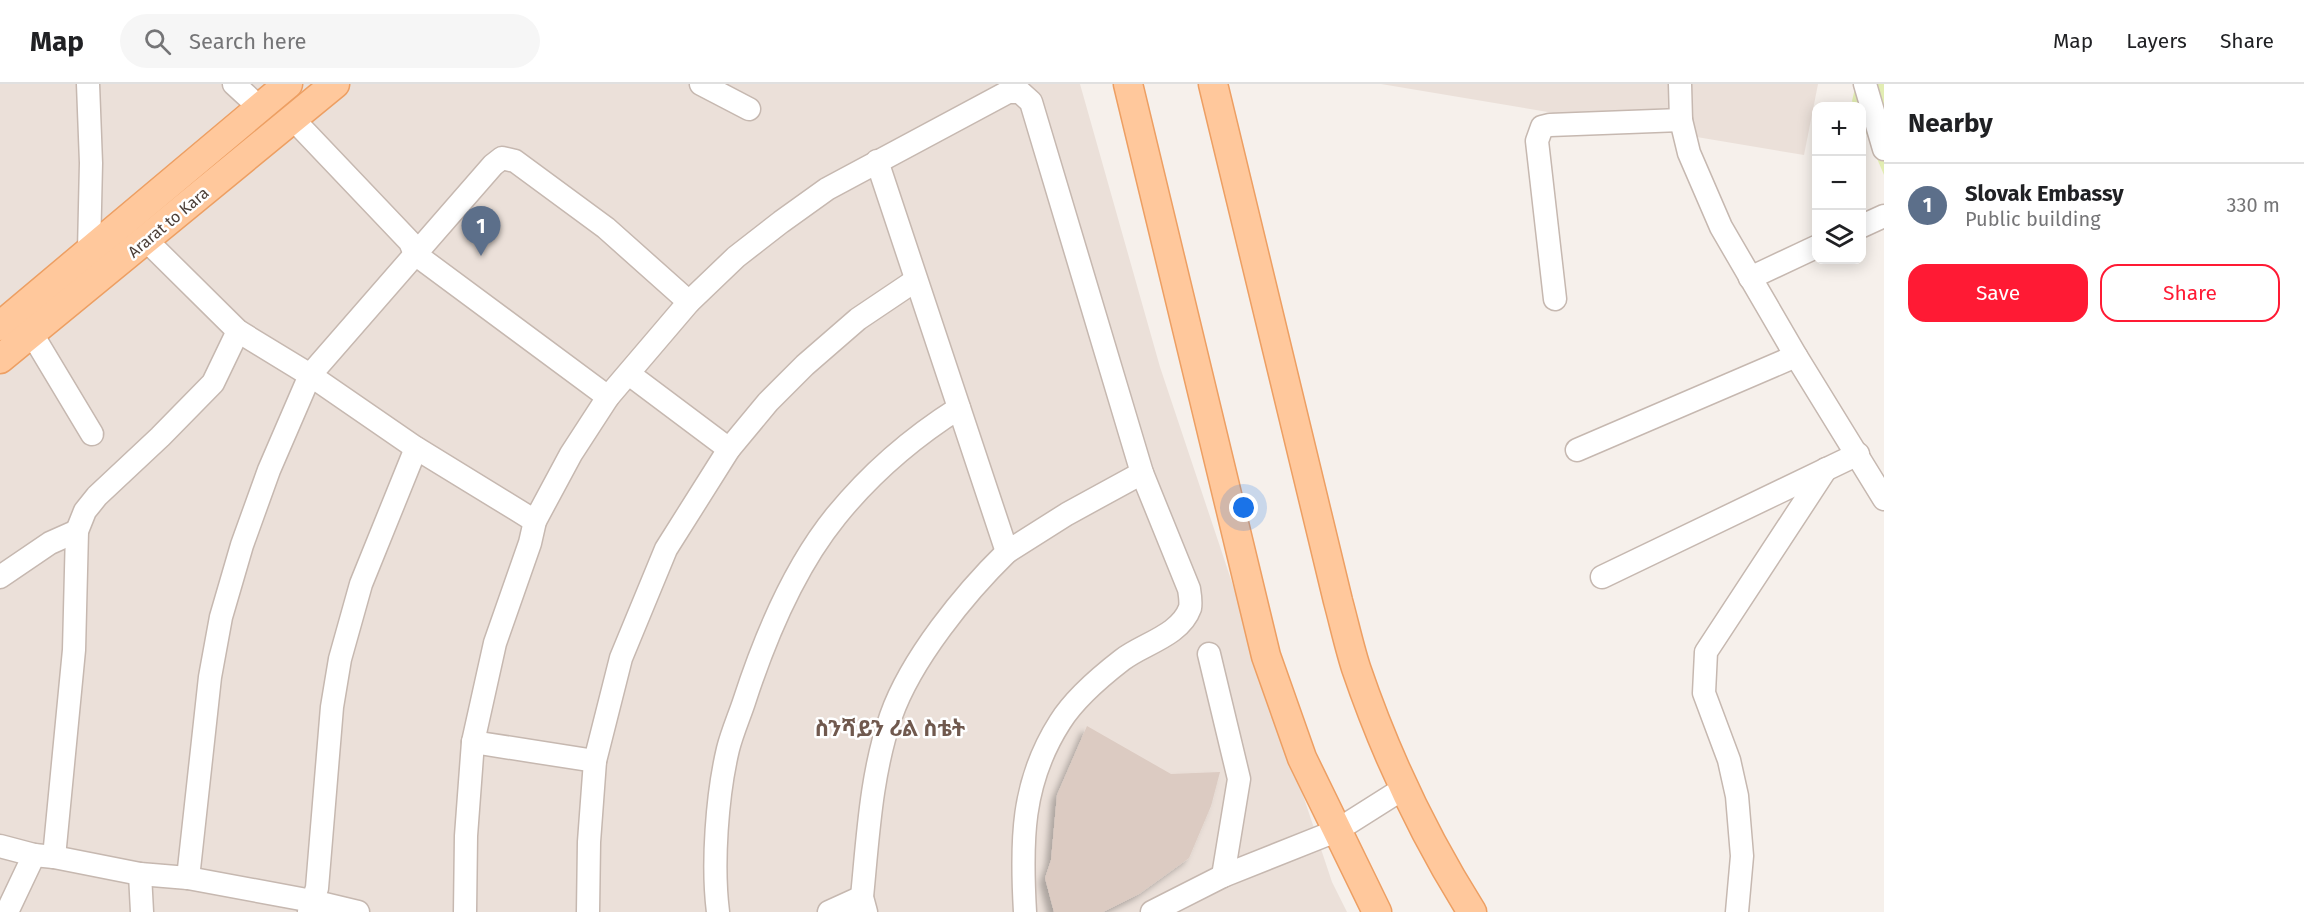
<!DOCTYPE html>
<html lang="en">
<head>
<meta charset="utf-8">
<style>
	body { margin:0; font-family:"Fira Sans","Noto Sans Ethiopic",sans-serif; background:#f6f6f6; color:#202124 }
	.controls { position:absolute; right:18px; top:18px; display:grid; overflow:hidden; border-radius:12px; box-shadow:0 3px 15px #0003 }
	.controls button { width:54px; height:54px; display:grid; place-items:center; padding:0; border:0; border-bottom:2px solid #e0e0e0; background:#fff; color:#202124; font:30px sans-serif }
	.you { position:absolute; left:1244px; top:424px; width:21px; height:21px; margin:-15px; border:4px solid #fff; border-radius:50%; background:#1a73e8; box-shadow:0 0 0 9px #1a73e833 }
	.badge { display:grid; place-items:center; width:39px; height:39px; border-radius:50%; background:#ff1a34; color:#fff; font-size:20px; font-weight:700 }
	.pin { position:absolute; translate:-50% -50px; filter:drop-shadow(0 2px 3px #0008) }
	.pin::after { content:''; position:absolute; top:32px; width:21px; height:18px; background:inherit; clip-path:polygon(0 0,100% 0,50% 100%) }
	.list { margin:0; padding:0; list-style:none }
	h2 { display:flex; justify-content:space-between; align-items:center; height:78px; margin:0; padding:0 24px; font-size:26px }
	h2 small { font-size:20px; font-weight:400; color:#757577 }
	.list li { display:grid; grid-template-columns:39px 1fr auto; gap:18px; align-items:center; box-sizing:border-box; height:84px; padding:0 24px; border-top:2px solid #e0e0e0 }
	.list b { display:block; font-size:22px; white-space:nowrap }
	.list p { margin:0; font-size:20px; white-space:nowrap; color:#757577 }
	.list em { font-size:20px; font-style:normal; color:#757577 }
	.actions { display:flex; gap:12px; padding:18px 24px }
	.actions a { flex:1; padding:14px 0; border:2px solid #ff1a34; border-radius:18px; text-align:center; font-size:21px; color:#ff1a34 }
	.actions .main { background:#ff1a34; color:#fff }
	.icon { flex:none; width:33px; height:33px; fill:none; stroke:currentColor; stroke-width:2; stroke-linecap:round; stroke-linejoin:round }
	.map { position:relative; flex:none; width:1884px; height:828px; overflow:hidden }
	header { display:flex; align-items:center; gap:36px; box-sizing:border-box; height:84px; padding:0 30px; background:#fff; border-bottom:2px solid #e0e0e0 }
	header strong { font-size:28px }
	nav { display:flex; gap:33px; margin-inline-start:auto; font-size:21px }
	.search { width:420px; height:54px; background:#f6f6f6; display:flex; align-items:center; gap:15px; box-sizing:border-box; padding:0 21px; border-radius:33px; color:#757577; font-size:22px }
	main { display:flex }
	aside { flex:1; background:#fff }
	.map>svg:first-child { display:block }
	.residential { fill:#ebe0d9 }
	.green { fill:#e2edb2 }
	.building { fill:#dccbc2; filter:url(#shadow) }
	.lines { fill:none; stroke-linecap:round; stroke-linejoin:round }
	.minor-casing { stroke:#c6b8b0; stroke-width:25 }
	.major-casing { stroke:#ed9f63; stroke-width:31 }
	.minor { stroke:#fff; stroke-width:22 }
	.major { stroke:#ffc89c; stroke-width:28 }
	.labels { text-anchor:middle; stroke-width:5; stroke-linejoin:round; paint-order:stroke }
	.street-label { font-size:16px; fill:#4c3f38; stroke:#fff }
	.district-label { font-size:22px; font-weight:bold; fill:#70594e; stroke:#fff }
</style>
</head>
<body>
<header>
<strong>Map</strong>
<div class="search"><svg class="icon" aria-label="search" viewBox="0 0 24 24"><circle cx="10" cy="10" r="6"/><path d="M15 15l6 6"/></svg>Search here</div>
<nav><a>Map</a><a>Layers</a><a>Share</a></nav>
</header>
<main>
<div class="map">
<svg width="1884" height="828" viewBox="0 0 1884 828">
	<defs>
		<filter id="shadow"><feDropShadow dx="-5.5" dy="5.5" stdDeviation="3" flood-color="#0004"/></filter>
	</defs>
	<rect width="100%" height="100%" fill="#f6f0eb"/>
	<g class="residential">
		<path d="M 0,0 L 1080,0 L 1160,283 L 1332,798 L 1347,828 L 0,828 Z"/>
		<path d="M 1381,0 L 1818,0 L 1804,71 Z"/>
	</g>
	<path class="green" d="M 1856,0 L 1884,0 L 1884,91 L 1862,39 L 1862,22 L 1855,22 L 1852,17 Z"/>
	<path class="building" d="M 1087,642 L 1171,690 L 1220,688 L 1211,722 L 1189,774 L 1139,810 L 1103,828 L 1054,828 L 1045,794 L 1051,776 L 1057,711 Z"/>
	<g class="lines">
		<defs>
			<g id="minor">
				<path d="M 88,0 L 91,79 L 89,167"/>
				<path d="M 234,0 L 259,23"/>
				<path d="M 701,0 L 749,25"/>
				<path d="M 1680,0 L 1681,36 L 1689,69 L 1721,143 L 1796,272 L 1884,415"/>
				<path d="M 1865,0 L 1884,65"/>
				<path d="M 293,35 L 410,158 L 415,170 L 608,313"/>
				<path d="M 877,77 L 1007,468 L 1067,430 L 1142,389"/>
				<path d="M 1862,142 L 1884,132"/>
				<path d="M 147,157 L 238,247 L 310,291 L 416,364 L 535,437"/>
				<path d="M 1750,194 L 1816,163"/>
				<path d="M 1555,215 L 1537,57 L 1542,43 L 1550,41 L 1681,36"/>
				<path d="M 32,250 L 92,350"/>
				<path d="M 629,290 L 729,365"/>
				<path d="M 1577,366 L 1796,272"/>
				<path d="M 0,493 L 50,459 L 77,447"/>
				<path d="M 1602,493 L 1858,370"/>
				<path d="M 1209,570 L 1239,695 L 1223,792"/>
				<path d="M 473,658 L 595,677"/>
				<path d="M 0,762 L 34,771 L 7,828"/>
				<path d="M 34,771 L 54,773 L 140,790 L 188,794 L 312,817 L 358,828"/>
				<path d="M 54,773 L 74,566 L 77,447 L 85,427 L 97,412 L 160,353 L 213,299 L 238,247"/>
				<path d="M 140,790 L 142,828"/>
				<path d="M 188,794 L 210,593 L 221,533 L 242,461 L 269,386 L 310,291 L 493,81 L 502,74 L 515,77 L 606,144 L 689,218"/>
				<path d="M 309,828 L 317,804 L 332,623 L 340,575 L 361,500 L 416,364"/>
				<path d="M 465,828 L 466,752 L 473,658 L 495,559 L 530,459 L 535,437 L 571,370 L 608,313 L 689,218 L 736,173 L 781,138 L 827,105 L 1008,8 L 1020,8 L 1031,18 L 1142,389 L 1189,505 C 1190,511 1191,519 1190,524 C 1180,552 1142,560 1122,576 C 1100,593 1075,614 1060,638 C 1021,699 1021,758 1025,828"/>
				<path d="M 588,828 L 589,758 L 595,677 L 621,574 L 666,465 L 729,365 L 768,318 L 805,281 L 858,235 L 916,196"/>
				<path d="M 718,828 C 712,781 717,711 728,665 C 732,649 739,633 744,618 C 765,553 793,485 836,432 C 871,389 913,353 959,324"/>
				<path d="M 829,828 L 862,813"/>
				<path d="M 866,828 L 862,813 C 868,752 871,690 891,632 C 911,575 965,509 1007,468"/>
				<path d="M 1152,828 L 1223,792 L 1336,747 L 1404,704"/>
				<path d="M 1737,828 L 1742,772 L 1737,712 L 1729,676 L 1704,609 L 1706,568 L 1826,385"/>
			</g>
			<g id="major">
				<path d="M 1128,0 L 1266,572 L 1302,674 L 1377,828"/>
				<path d="M 1213,0 L 1338,517 C 1344,539 1349,562 1356,584 C 1385,669 1424,752 1472,828"/>
				<path d="M 0,242 L 288,0"/>
				<path d="M 0,275 L 335,0"/>
			</g>
		</defs>
		<use href="#minor" class="minor-casing"/>
		<use href="#major" class="major-casing"/>
		<use href="#minor" class="minor"/>
		<use href="#major" class="major"/>
	</g>
	<g class="labels">
		<g class="street-label">
			<text transform="translate(168 138) rotate(-40)" y="6">Ararat to Kara</text>
		</g>
		<g class="district-label">
			<text x="890" y="652">ስንሻይን ሪል ስቴት</text>
		</g>
	</g>
</svg>
<div class="controls">
<button>+</button>
<button>−</button>
<button><svg class="icon" aria-label="layers" viewBox="0 0 24 24"><path d="M12 4l9 5-9 5-9-5zM3 14l9 5 9-5"/></svg></button>
</div>
<div class="you"></div>
<div class="pin badge" style="left:481px;top:172px;background:#5c6f8a">1</div>
</div>
<aside>
<h2>Nearby<small></small></h2>
<ul class="list">
<li><span class="badge" style="background:#5c6f8a">1</span><div><b>Slovak Embassy</b><p>Public building</p></div><em>330 m</em></li>
</ul>
<div class="actions"><a class="main">Save</a><a>Share</a></div>
</aside>
</main>
</body>
</html>
